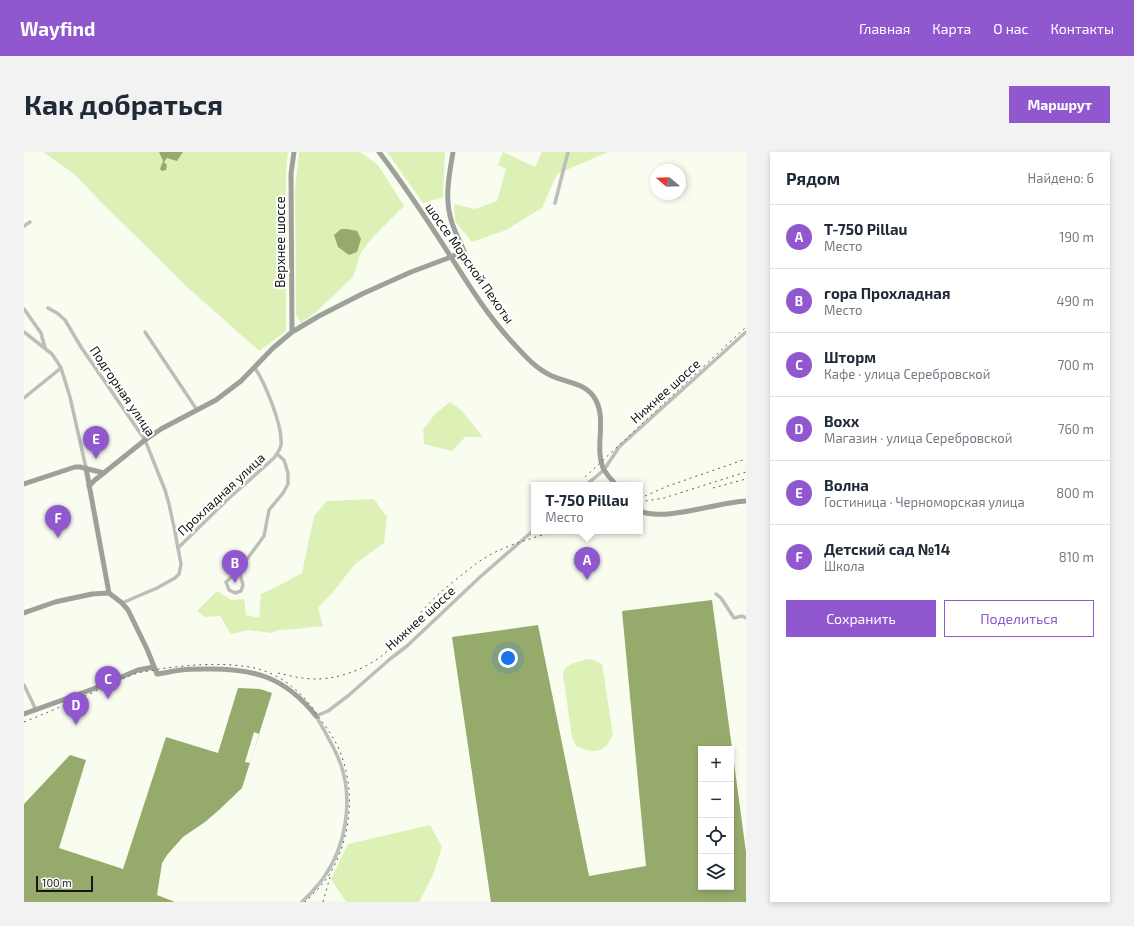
<!DOCTYPE html>
<html lang="ru">
<head>
<meta charset="utf-8">
<style>
	body { margin:0; font-family:"Exo 2",sans-serif; background:#f2f2f3; color:#1f2937 }
	.controls { position:absolute; right:12px; bottom:12px; display:grid; overflow:hidden; border-radius:0px; box-shadow:0 2px 6px #0003 }
	.controls button { width:36px; height:36px; display:grid; place-items:center; padding:0; border:0; border-bottom:1px solid #e0e1e3; background:#fff; color:#1f2937; font:20px sans-serif }
	.compass { position:absolute; left:626px; top:12px; width:36px; height:36px; border-radius:50%; background:#fff; box-shadow:0 2px 6px #0003; rotate:289deg }
	.scale { position:absolute; left:12px; bottom:10px; width:57px; box-sizing:border-box; padding-left:4px; border:2px solid #141612; border-top:0; font-size:11px; line-height:14px; white-space:nowrap; color:#141612; -webkit-text-stroke:3px #fff; paint-order:stroke }
	.you { position:absolute; left:484px; top:506px; width:14px; height:14px; margin:-10px; border:3px solid #fff; border-radius:50%; background:#1a73e8; box-shadow:0 0 0 6px #1a73e833 }
	.badge { display:grid; place-items:center; width:26px; height:26px; border-radius:50%; background:#9057ce; color:#fff; font-size:13px; font-weight:700 }
	.pin { position:absolute; translate:-50% -33px; filter:drop-shadow(0 1px 2px #0008) }
	.pin::after { content:''; position:absolute; top:21px; width:14px; height:12px; background:inherit; clip-path:polygon(0 0,100% 0,50% 100%) }
	.popup { position:absolute; left:507px; top:330px; width:112px; height:52px; box-sizing:border-box; display:grid; place-content:center; border-radius:0px; background:#fff; filter:drop-shadow(0 1px 3px #0005); font-size:13px; white-space:nowrap; color:#747a83 }
	.popup b { font-size:15px; color:#1f2937 }
	.popup::after { content:''; position:absolute; left:50%; top:100%; margin-left:-8px; border:8px solid transparent; border-top-color:#fff }
	.list { margin:0; padding:0; list-style:none }
	h2 { display:flex; justify-content:space-between; align-items:center; height:52px; margin:0; padding:0 16px; font-size:17px }
	h2 small { font-size:13px; font-weight:400; color:#747a83 }
	.list li { display:grid; grid-template-columns:26px 1fr auto; gap:12px; align-items:center; box-sizing:border-box; height:64px; padding:0 16px; border-top:1px solid #e0e1e3 }
	.list b { display:block; font-size:15px; white-space:nowrap }
	.list p { margin:0; font-size:13px; white-space:nowrap; color:#747a83 }
	.list em { font-size:13px; font-style:normal; color:#747a83 }
	.actions { display:flex; gap:8px; padding:12px 16px }
	.actions a { flex:1; padding:9px 0; border:1px solid #9057ce; border-radius:0px; text-align:center; font-size:14px; color:#9057ce }
	.actions .main { background:#9057ce; color:#fff }
	.icon { flex:none; width:22px; height:22px; fill:none; stroke:currentColor; stroke-width:2; stroke-linecap:round; stroke-linejoin:round }
	.map { position:relative; flex:none; width:722px; height:750px; overflow:hidden; border-radius:0px }
	header { display:flex; align-items:center; gap:24px; box-sizing:border-box; height:56px; padding:0 20px; background:#9057ce; color:#fff }
	header strong { font-size:19px }
	nav { display:flex; gap:22px; margin-inline-start:auto; font-size:14px }
	.intro { display:flex; align-items:center; justify-content:space-between; box-sizing:border-box; height:96px; padding:0 24px }
	h1 { margin:0; font-size:28px }
	.button { padding:10px 18px; border-radius:0px; background:#9057ce; color:#fff; font-size:14px; font-weight:700 }
	main { display:flex; gap:24px; padding:0 24px }
	aside { flex:1; background:#fff; border-radius:0px; box-shadow:0 2px 6px #0003 }
	.map>svg:first-child { display:block }
	.green { fill:#ddf1b7 }
	.water { fill:#96aa6c; fill-rule:evenodd }
	.pier { fill:#f8fdf0 }
	.lines { fill:none; stroke-linecap:round; stroke-linejoin:round }
	.street { stroke:#bcbeb9; stroke-width:3.5 }
	.secondary { stroke:#9ea199; stroke-width:5 }
	.rail { stroke:#5a5d56; stroke-width:1; stroke-dasharray:2 4; stroke-linecap:butt }
	.labels { text-anchor:middle; stroke-width:4; stroke-linejoin:round; paint-order:stroke }
	.street-label { font-size:13px; fill:#141612; stroke:#fff }
</style>
</head>
<body>
<header>
<strong>Wayfind</strong>
<nav><a>Главная</a><a>Карта</a><a>О нас</a><a>Контакты</a></nav>
</header>
<div class="intro"><h1>Как добраться</h1><a class="button">Маршрут</a></div>
<main>
<div class="map">
<svg width="722" height="750" viewBox="0 0 722 750">
	<rect width="100%" height="100%" fill="#f8fdf0"/>
	<g class="green">
		<path d="M 19,0 L 264,0 L 262,20 L 262,179 L 235,199 L 162,134 L 78,51 L 49,21 Z"/>
		<path d="M 275,0 L 336,0 L 354,13 L 380,54 L 350,84 L 337,100 L 329,125 L 292,160 L 277,171 L 272,163 L 271,36 Z"/>
		<path d="M 363,0 L 421,0 L 419,45 L 399,51 Z"/>
		<path d="M 479,0 L 511,15 L 518,0 L 584,0 L 533,22 L 518,56 L 482,78 L 448,90 L 431,69 L 430,52 L 451,57 L 473,49 L 482,17 L 474,13 Z"/>
		<path d="M 426,250 L 437,258 L 459,285 L 441,285 L 428,299 L 400,292 L 399,278 L 411,262 Z"/>
		<path d="M 350,347 L 363,365 L 360,391 L 331,412 L 309,440 L 294,456 L 299,474 L 272,477 L 254,478 L 247,481 L 225,478 L 207,482 L 196,464 L 181,465 L 173,459 L 193,439 L 207,448 L 220,447 L 222,463 L 235,466 L 237,442 L 258,432 L 278,421 L 290,364 L 303,349 Z"/>
		<path d="M 563,507 L 570,508 L 578,512 L 589,583 C 587,586 585,591 582,594 C 572,603 562,598 552,594 L 548,585 L 539,523 L 541,516 L 549,511 Z"/>
		<path d="M 406,673 L 418,695 L 409,723 L 395,750 L 322,750 L 307,727 L 324,692 Z"/>
	</g>
	<g class="water">
		<path d="M 135,0 L 159,0 L 153,9 L 143,6 L 140,10 L 143,13 L 142,18 L 138,19 L 136,17 L 139,9 Z"/>
		<path d="M 317,77 L 323,77 L 333,79 L 337,87 L 333,100 L 325,103 L 314,95 L 310,83 Z"/>
		<path d="M 688,448 L 722,700 L 722,750 L 467,750 L 428,485 L 514,473 L 565,724 L 622,714 L 598,459 ZM 677,597 L 707,597 L 707,735 L 677,735 Z"/>
		<path d="M 214,536 L 236,537 L 248,541 L 218,636 L 195,658 L 181,670 L 159,685 L 143,703 L 138,711 L 133,743 L 151,750 L 0,750 L 0,652 L 46,603 L 62,608 L 35,696 L 99,717 L 142,585 L 194,601 Z"/>
	</g>
	<path class="pier" d="M 230,580 L 235,582 L 226,611 L 221,610 Z"/>
	<g class="lines">
		<g class="street">
			<path d="M 531,51 L 544,0"/>
			<path d="M 0,74 L 6,70"/>
			<path d="M 24,156 L 33,161 L 41,168 L 57,195 L 121,288 L 141,338 L 145,352 L 150,375 L 157,412 L 155,422 L 151,426 L 133,436 L 98,451"/>
			<path d="M 0,157 L 17,181 L 21,196"/>
			<path d="M 0,180 L 28,202 L 34,211 L 37,216 L 46,245 L 62,316"/>
			<path d="M 121,180 L 173,258"/>
			<path d="M 0,246 L 37,216"/>
			<path d="M 562,333 L 580,318 L 595,295 L 722,180"/>
			<path d="M 154,396 L 204,347 L 250,306 C 253,302 256,298 257,293 C 259,274 241,231 231,216"/>
			<path d="M 215,418 L 219,433 L 217,439 L 211,441 L 205,438 L 202,430 L 215,418 L 240,384 L 245,358 L 259,341 L 264,332 L 264,321 L 260,308 L 253,302"/>
			<path d="M 692,442 L 697,446 L 710,466 L 718,464 L 722,466"/>
			<path d="M 0,533 L 12,558"/>
			<path d="M 278,750 C 286,742 294,734 300,725 C 322,694 329,649 317,613 C 311,596 301,580 292,564 L 304,559 L 325,543 L 366,507 L 383,494 L 456,425 L 510,378"/>
		</g>
		<g class="secondary">
			<path d="M 355,0 C 381,34 404,69 427,105 C 446,135 464,164 489,191 C 500,203 512,217 528,224 C 543,231 559,230 570,245 C 584,266 570,294 579,316 C 582,322 588,328 592,333"/>
			<path d="M 268,180 L 267,22 L 270,0"/>
			<path d="M 62,316 L 85,441 L 98,451 L 104,458 L 123,497 L 133,522 C 141,521 149,519 157,518 C 165,517 173,517 181,517 C 230,516 261,525 292,564"/>
			<path d="M 0,332 L 51,315 L 56,315 L 80,321"/>
			<path d="M 65,334 L 71,328 L 121,288 L 137,277 L 192,248 L 217,229 L 249,196 L 268,180 L 295,164 L 338,142 L 387,120 L 427,105 L 440,99 C 436,90 431,80 428,71 C 420,47 425,24 429,0"/>
			<path d="M 616,359 C 640,370 694,350 722,349"/>
			<path d="M 0,461 L 31,450 L 68,442 L 85,441"/>
			<path d="M 0,562 L 69,537 L 114,518 L 130,515"/>
		</g>
		<g class="rail">
			<path d="M 561,325 L 722,175"/>
			<path d="M 689,336 L 722,327"/>
			<path d="M 621,344 L 644,334 L 722,307"/>
			<path d="M 616,351 L 621,349 L 640,346 L 722,320"/>
			<path d="M 254,521 C 266,524 279,527 292,527 C 315,527 342,517 360,502 C 376,489 386,472 400,457 C 415,440 435,425 453,411 C 477,394 503,388 531,379"/>
			<path d="M 0,570 C 25,560 48,550 72,539 C 86,533 100,525 114,521 C 121,519 128,519 135,517 C 164,513 196,510 225,515 C 256,520 280,541 296,567 C 303,576 309,585 314,595 C 332,635 328,682 307,720 C 300,732 290,741 281,750"/>
			<path d="M 299,750 L 306,725"/>
		</g>
	</g>
	<g class="labels">
		<g class="street-label">
			<text transform="translate(256 90) rotate(-90)" y="5">Верхнее шоссе</text>
			<text transform="translate(446 111) rotate(55)" y="5">шоссе Морской Пехоты</text>
			<text transform="translate(99 239) rotate(56)" y="5">Подгорная улица</text>
			<text transform="translate(641 239) rotate(-42)" y="5">Нижнее шоссе</text>
			<text transform="translate(197 342) rotate(-43)" y="5">Прохладная улица</text>
			<text transform="translate(396 466) rotate(-42)" y="5">Нижнее шоссе</text>
		</g>
	</g>
</svg>
<div class="controls">
<button>+</button>
<button>−</button>
<button><svg class="icon" aria-label="locate" viewBox="0 0 24 24"><circle cx="12" cy="12" r="6"/><path d="M12 2v4M12 18v4M2 12h4M18 12h4"/></svg></button>
<button><svg class="icon" aria-label="layers" viewBox="0 0 24 24"><path d="M12 4l9 5-9 5-9-5zM3 14l9 5 9-5"/></svg></button>
</div>
<svg class="compass" viewBox="-18 -18 36 36"><path d="M0-13l5 13h-10z" fill="#e53935"/><path d="M0 13l5-13h-10z" fill="#747a83"/></svg>
<div class="scale">100 m</div>
<div class="you"></div>
<div class="pin badge" style="left:563px;top:428px">A</div>
<div class="popup"><b>T-750 Pillau</b>Место</div>
<div class="pin badge" style="left:211px;top:431px">B</div>
<div class="pin badge" style="left:84px;top:547px">C</div>
<div class="pin badge" style="left:52px;top:573px">D</div>
<div class="pin badge" style="left:72px;top:307px">E</div>
<div class="pin badge" style="left:34px;top:386px">F</div>
</div>
<aside>
<h2>Рядом<small>Найдено: 6</small></h2>
<ul class="list">
<li><span class="badge">A</span><div><b>T-750 Pillau</b><p>Место</p></div><em>190 m</em></li>
<li><span class="badge">B</span><div><b>гора Прохладная</b><p>Место</p></div><em>490 m</em></li>
<li><span class="badge">C</span><div><b>Шторм</b><p>Кафе · улица Серебровской</p></div><em>700 m</em></li>
<li><span class="badge">D</span><div><b>Boxx</b><p>Магазин · улица Серебровской</p></div><em>760 m</em></li>
<li><span class="badge">E</span><div><b>Волна</b><p>Гостиница · Черноморская улица</p></div><em>800 m</em></li>
<li><span class="badge">F</span><div><b>Детский сад №14</b><p>Школа</p></div><em>810 m</em></li>
</ul>
<div class="actions"><a class="main">Сохранить</a><a>Поделиться</a></div>
</aside>
</main>
</body>
</html>
